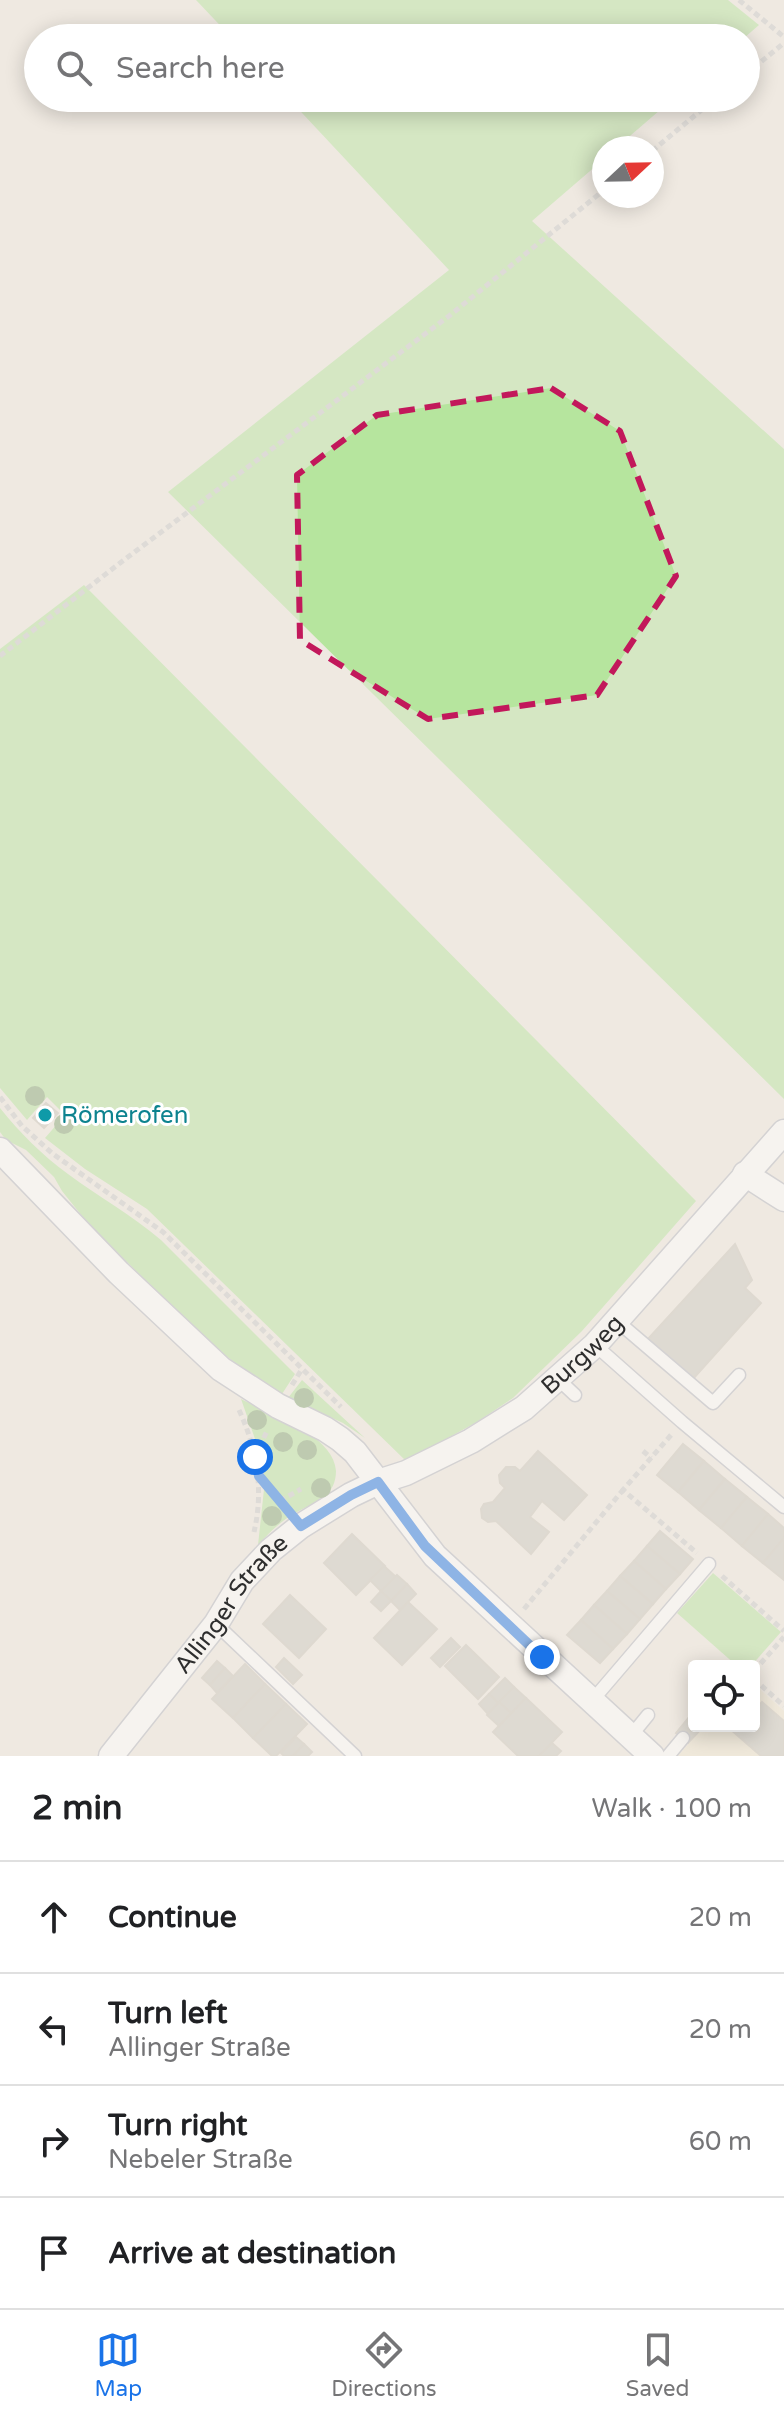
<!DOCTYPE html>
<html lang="en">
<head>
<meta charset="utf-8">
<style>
	body { margin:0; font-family:"Varela Round",sans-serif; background:#f2f2f2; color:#202124 }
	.controls { position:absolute; right:24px; bottom:24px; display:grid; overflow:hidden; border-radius:8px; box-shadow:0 4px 20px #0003 }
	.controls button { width:72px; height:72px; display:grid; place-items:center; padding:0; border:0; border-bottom:2px solid #e0e0e0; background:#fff; color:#202124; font:40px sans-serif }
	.compass { position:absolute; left:592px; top:136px; width:72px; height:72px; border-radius:50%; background:#fff; box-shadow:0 4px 20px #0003; rotate:68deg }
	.stop { position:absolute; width:24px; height:24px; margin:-18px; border:6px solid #1a73e8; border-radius:50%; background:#fff }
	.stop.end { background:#1a73e8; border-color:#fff; box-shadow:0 2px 8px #0008 }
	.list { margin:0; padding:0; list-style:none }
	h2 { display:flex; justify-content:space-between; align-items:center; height:104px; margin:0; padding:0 32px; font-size:34px }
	h2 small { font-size:26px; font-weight:400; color:#757577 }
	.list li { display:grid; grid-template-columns:52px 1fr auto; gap:24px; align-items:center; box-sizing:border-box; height:112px; padding:0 32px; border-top:2px solid #e0e0e0 }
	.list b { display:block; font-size:30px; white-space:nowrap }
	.list p { margin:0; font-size:26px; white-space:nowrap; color:#757577 }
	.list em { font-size:26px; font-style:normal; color:#757577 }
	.icon { flex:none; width:44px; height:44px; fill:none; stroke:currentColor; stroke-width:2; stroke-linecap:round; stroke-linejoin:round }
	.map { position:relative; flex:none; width:784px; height:1756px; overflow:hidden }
	.search { position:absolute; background:#fff; box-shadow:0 4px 20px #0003; left:24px; right:24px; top:24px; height:88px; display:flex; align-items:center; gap:20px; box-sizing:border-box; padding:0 28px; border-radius:44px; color:#757577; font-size:30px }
	.sheet { height:552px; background:#fff }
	nav { display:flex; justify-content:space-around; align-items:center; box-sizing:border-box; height:112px; border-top:2px solid #e0e0e0; background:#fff; font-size:22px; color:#757577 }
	nav a { display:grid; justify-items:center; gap:4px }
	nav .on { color:#1a73e8 }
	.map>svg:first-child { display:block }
	.education { fill:#f0e6d1 }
	.green { fill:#b6e59e }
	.building { fill:#cbc7bf; stroke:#cbc5ba; stroke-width:2 }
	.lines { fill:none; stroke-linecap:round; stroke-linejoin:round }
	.lane-casing { stroke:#b4b7c1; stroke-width:15 }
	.street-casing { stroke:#b4b7c1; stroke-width:27 }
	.path { stroke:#c9c9c9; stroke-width:5; stroke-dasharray:6 4; stroke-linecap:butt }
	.lane { stroke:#fff; stroke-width:12 }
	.street { stroke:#fff; stroke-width:24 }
	.tree { fill:#84a574 }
	.route { stroke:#1a73e8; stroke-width:10 }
	.marked { fill:none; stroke:#c2185b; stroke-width:6; stroke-dasharray:16 10; stroke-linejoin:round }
	.culture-dot { fill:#0f9aa8; stroke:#fff; stroke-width:3 }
	.labels { text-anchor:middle; stroke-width:6; stroke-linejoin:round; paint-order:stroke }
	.culture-label { font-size:24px; fill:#0d838f; stroke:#fff; text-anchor:start }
	.street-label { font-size:24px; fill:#2e2e2e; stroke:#fff }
</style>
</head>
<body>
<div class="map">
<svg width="784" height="1756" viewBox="0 0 784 1756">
	<rect width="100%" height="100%" fill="#efe9e1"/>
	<path class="education" d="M 754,1684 L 784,1711 L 784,1756 L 678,1756 L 704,1726 L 754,1726 Z"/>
	<g class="green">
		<path d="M 196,0 L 728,0 L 759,25 L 744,38 L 232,38 Z"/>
		<path d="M 288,98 L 674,98 L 616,148 L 604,148 L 604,159 L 532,221 L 784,449 L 784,1099 L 168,492 L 449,270 Z"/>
		<path d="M 84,585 L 696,1201 L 582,1331 L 513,1398 L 477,1422 L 406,1461 L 147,1209 L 85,1169 L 45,1138 L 65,1115 L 47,1097 L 27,1120 L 0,1088 L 0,649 Z"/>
		<path d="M 0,1108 C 20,1133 42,1155 68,1174 C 99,1197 132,1215 161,1240 L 295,1374 L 282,1394 L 240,1367 L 210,1343 L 90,1226 L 62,1191 L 54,1177 L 26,1150 L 6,1140 L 0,1132 Z"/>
		<path d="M 302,1380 L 365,1438 L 343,1423 L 288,1398 Z"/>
		<path d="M 241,1399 C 269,1413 334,1435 336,1471 C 336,1482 332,1491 323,1497 C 313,1505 301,1509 290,1516 C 278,1524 268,1534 258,1545 L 265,1480 L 261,1456 Z"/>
		<path d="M 713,1573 L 781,1632 L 751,1666 L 737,1666 L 677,1613 Z"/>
	</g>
	<g class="building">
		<path d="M 46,1103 L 58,1113 L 44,1128 L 33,1118 Z"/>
		<path d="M 735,1244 L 752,1280 L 745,1288 L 761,1303 L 692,1380 L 648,1339 Z"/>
		<path d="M 683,1444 L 704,1461 L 678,1492 L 657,1475 Z"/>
		<path d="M 538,1451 L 587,1495 L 564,1520 L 542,1501 L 530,1517 L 549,1532 L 531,1554 L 496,1521 L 488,1522 L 482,1518 L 481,1509 L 484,1504 L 493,1502 L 505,1488 L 500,1483 L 499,1475 L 506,1467 L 515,1467 L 520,1471 Z"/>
		<path d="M 704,1461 L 725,1479 L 699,1510 L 678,1492 Z"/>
		<path d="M 725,1479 L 747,1497 L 721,1528 L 699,1510 Z"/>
		<path d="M 747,1497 L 768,1514 L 742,1546 L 721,1528 Z"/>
		<path d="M 768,1514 L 784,1528 L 784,1538 L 763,1563 L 742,1546 Z"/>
		<path d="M 660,1531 L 693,1559 L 680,1574 L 647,1546 Z"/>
		<path d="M 352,1534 L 385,1566 L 356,1595 L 324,1563 Z"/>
		<path d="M 784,1538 L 784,1580 L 763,1563 Z"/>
		<path d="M 647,1546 L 680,1574 L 666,1589 L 634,1561 Z"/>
		<path d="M 634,1561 L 666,1589 L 653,1604 L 620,1576 Z"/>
		<path d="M 384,1566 L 396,1577 L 381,1591 L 370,1580 Z"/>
		<path d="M 397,1575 L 407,1584 L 391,1601 L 381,1591 Z"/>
		<path d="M 620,1576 L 653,1604 L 640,1619 L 607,1591 Z"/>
		<path d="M 407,1584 L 416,1594 L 400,1610 L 391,1601 Z"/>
		<path d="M 381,1591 L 391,1601 L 381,1611 L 371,1602 Z"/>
		<path d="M 607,1591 L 640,1619 L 627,1634 L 594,1605 Z"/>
		<path d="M 290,1595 L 326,1629 L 299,1658 L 263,1624 Z"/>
		<path d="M 408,1602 L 437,1629 L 402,1665 L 374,1638 Z"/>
		<path d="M 594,1605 L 627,1634 L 613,1649 L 581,1620 Z"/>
		<path d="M 581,1620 L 613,1649 L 600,1663 L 567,1635 Z"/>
		<path d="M 451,1638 L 460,1647 L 440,1667 L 431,1658 Z"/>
		<path d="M 466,1645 L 499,1677 L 478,1699 L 445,1666 Z"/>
		<path d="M 284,1658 L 302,1675 L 293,1684 L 276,1667 Z"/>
		<path d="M 217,1661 L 225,1668 L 210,1685 L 202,1678 Z"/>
		<path d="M 245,1664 L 265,1684 L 233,1718 L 212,1699 Z"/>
		<path d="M 225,1668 L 233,1676 L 217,1693 L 210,1685 Z"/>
		<path d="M 505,1678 L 514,1687 L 498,1703 L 489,1694 Z"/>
		<path d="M 265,1684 L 286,1704 L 253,1738 L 233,1718 Z"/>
		<path d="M 514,1687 L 526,1698 L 511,1713 L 499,1702 Z"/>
		<path d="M 489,1694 L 498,1703 L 488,1714 L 479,1704 Z"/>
		<path d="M 526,1698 L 562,1732 L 539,1756 L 518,1756 L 493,1732 Z"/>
		<path d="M 499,1702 L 511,1713 L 499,1726 L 487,1715 Z"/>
		<path d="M 762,1702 L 784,1721 L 784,1756 L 761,1756 L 729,1728 L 754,1726 L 754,1711 Z"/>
		<path d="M 286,1704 L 307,1724 L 276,1756 L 272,1756 L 253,1738 Z"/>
		<path d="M 694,1711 L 694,1726 L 704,1726 L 688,1743 L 676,1733 Z"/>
		<path d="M 296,1737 L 304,1744 L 293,1756 L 284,1756 L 281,1753 Z"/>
		<path d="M 552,1743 L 561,1751 L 556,1756 L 539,1756 Z"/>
		<path d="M 304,1744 L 312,1752 L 308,1756 L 293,1756 Z"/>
	</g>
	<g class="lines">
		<defs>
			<g id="lane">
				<path d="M 617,1321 L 713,1403 L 739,1375"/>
				<path d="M 595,1345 L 682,1422 L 784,1507"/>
				<path d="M 558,1379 L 575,1395"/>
				<path d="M 216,1624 L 355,1756"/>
				<path d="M 591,1702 L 709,1564"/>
				<path d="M 630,1737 L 648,1715"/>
				<path d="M 668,1756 L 683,1738"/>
			</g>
			<g id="street">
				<path d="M 0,1150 L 119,1273 L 221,1369 L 278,1406 L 325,1429 L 340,1439 L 355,1452 L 435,1556 L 652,1756"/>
				<path d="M 745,1174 L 784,1199"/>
				<path id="s1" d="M 111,1756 L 216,1624 L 242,1581 L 271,1550 L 301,1526 L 351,1495 L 378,1482 L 406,1473 L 471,1441 L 524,1408 L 595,1345 L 784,1132"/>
			</g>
		</defs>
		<use href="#lane" class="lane-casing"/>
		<use href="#street" class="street-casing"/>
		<g class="path">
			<path d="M 739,0 L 784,37"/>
			<path d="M 746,74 L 784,43"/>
			<path d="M 652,151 L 716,98"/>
			<path d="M 0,656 L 120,563 L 449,316 L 604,190"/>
			<path d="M 0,1097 L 22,1126 L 53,1154 L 163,1232 L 341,1407"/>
			<path d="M 292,1385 L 302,1369"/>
			<path d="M 239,1410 C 257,1449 264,1490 254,1532"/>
			<path d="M 671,1435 L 623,1490 L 697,1553"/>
			<path d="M 643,1451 L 651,1458"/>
			<path d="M 255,1456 L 268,1429"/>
			<path d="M 259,1477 L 287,1509"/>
			<path d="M 280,1501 L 301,1489"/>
			<path d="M 722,1576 L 784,1631"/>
			<path d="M 524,1609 L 623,1490"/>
			<path d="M 754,1671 L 784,1637"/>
			<path d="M 754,1679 L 784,1706"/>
		</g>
		<use href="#lane" class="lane"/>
		<use href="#street" class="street"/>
	</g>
	<g class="tree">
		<circle cx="35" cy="1096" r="10"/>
		<circle cx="64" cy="1124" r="10"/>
		<circle cx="304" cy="1398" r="10"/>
		<circle cx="257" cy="1420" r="10"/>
		<circle cx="283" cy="1442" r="10"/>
		<circle cx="307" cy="1450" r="10"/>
		<circle cx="321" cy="1488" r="10"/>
		<circle cx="272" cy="1516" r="10"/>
	</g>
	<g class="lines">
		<path class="route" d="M 255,1457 L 259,1476 L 301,1526 L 351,1495 L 378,1482 L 425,1546 L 542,1657"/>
	</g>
	<path d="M0 0H784V1756H0ZM 551,388 L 620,431 L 676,576 L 597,695 L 428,719 L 300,640 L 297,475 L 377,415 Z" fill="#efe9e1" fill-opacity=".55" fill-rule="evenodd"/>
	<path class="marked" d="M 551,388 L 620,431 L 676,576 L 597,695 L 428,719 L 300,640 L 297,475 L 377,415 Z"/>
	<circle class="culture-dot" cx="45" cy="1115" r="8"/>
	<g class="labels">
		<g class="culture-label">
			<text x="61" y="1123">Römerofen</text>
		</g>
		<g class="street-label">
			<text dy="8" stroke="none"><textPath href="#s1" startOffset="632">Burgweg</textPath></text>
			<text dy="8" stroke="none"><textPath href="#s1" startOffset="194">Allinger Straße</textPath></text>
		</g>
	</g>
</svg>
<div class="controls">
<button><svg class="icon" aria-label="locate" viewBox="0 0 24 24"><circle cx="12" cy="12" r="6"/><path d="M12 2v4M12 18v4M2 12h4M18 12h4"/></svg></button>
</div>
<svg class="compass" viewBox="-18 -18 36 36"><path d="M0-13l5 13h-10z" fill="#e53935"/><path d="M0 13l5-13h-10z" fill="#757577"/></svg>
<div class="stop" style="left:255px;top:1457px"></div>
<div class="stop end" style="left:542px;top:1657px"></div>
<div class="search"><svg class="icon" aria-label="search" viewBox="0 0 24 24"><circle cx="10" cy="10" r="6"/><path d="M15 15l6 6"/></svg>Search here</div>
</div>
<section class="sheet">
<h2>2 min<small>Walk · 100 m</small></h2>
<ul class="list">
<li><svg class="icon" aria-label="ahead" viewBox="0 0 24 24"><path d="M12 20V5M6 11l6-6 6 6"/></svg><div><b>Continue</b></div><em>20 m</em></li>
<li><svg class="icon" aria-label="left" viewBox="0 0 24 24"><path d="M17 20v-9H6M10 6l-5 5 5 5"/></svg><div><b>Turn left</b><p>Allinger Straße</p></div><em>20 m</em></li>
<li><svg class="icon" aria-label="right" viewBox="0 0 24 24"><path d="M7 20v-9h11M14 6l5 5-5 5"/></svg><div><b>Turn right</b><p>Nebeler Straße</p></div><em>60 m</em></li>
<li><svg class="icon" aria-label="arrive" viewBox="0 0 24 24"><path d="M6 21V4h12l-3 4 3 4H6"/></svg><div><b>Arrive at destination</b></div></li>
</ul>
</section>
<nav>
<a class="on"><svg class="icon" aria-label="map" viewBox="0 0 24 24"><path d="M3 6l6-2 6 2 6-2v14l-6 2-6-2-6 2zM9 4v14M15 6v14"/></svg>Map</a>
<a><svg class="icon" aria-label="directions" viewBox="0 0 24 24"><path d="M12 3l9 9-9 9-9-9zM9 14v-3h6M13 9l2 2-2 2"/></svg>Directions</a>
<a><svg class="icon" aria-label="saved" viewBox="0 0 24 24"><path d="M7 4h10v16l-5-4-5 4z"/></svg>Saved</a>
</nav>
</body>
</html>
